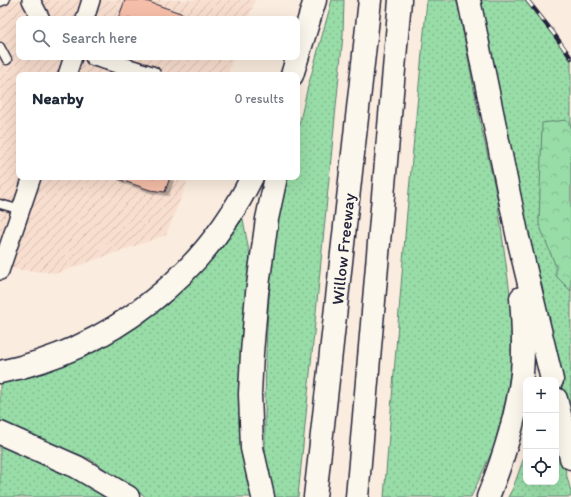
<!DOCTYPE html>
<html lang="en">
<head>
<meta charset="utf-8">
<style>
	body { margin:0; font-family:Itim,sans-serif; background:#f6f6f7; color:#1f2937 }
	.controls { position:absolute; right:12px; bottom:12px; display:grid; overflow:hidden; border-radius:8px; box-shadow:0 4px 16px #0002 }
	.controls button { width:36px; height:36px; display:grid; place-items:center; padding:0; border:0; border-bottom:1px solid #e0e1e3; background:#fff; color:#1f2937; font:20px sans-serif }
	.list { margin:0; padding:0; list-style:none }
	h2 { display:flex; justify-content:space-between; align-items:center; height:52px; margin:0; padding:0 16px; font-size:17px }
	h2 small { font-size:13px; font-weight:400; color:#747a83 }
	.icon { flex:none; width:22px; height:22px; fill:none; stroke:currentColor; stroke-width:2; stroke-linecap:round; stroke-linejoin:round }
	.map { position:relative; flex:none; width:571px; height:497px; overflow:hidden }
	.search { position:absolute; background:#fff; box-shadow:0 4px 16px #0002; left:16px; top:16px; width:284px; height:44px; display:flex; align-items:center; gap:10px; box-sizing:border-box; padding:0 14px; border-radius:8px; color:#747a83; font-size:15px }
	.panel { position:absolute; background:#fff; box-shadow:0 4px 16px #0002; left:16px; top:72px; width:284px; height:108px; border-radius:8px }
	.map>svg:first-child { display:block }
	.industrial { fill:url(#industrial-furrows) }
	.grass { fill:url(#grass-dots); stroke:#5d7f71 }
	.forest { fill:url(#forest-crowns); stroke:#5d7f71 }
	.building { fill:#f5bea8; stroke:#22223b; filter:url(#shadow) }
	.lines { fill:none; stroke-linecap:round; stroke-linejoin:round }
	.service-casing { stroke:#22223b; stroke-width:11 }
	.minor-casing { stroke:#22223b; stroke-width:20 }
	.motorway-casing { stroke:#22223b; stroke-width:25 }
	.service { stroke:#fbf7ec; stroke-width:8 }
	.minor { stroke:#fbf7ec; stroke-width:17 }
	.motorway { stroke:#fbf7ec; stroke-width:22 }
	.rail-casing { stroke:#22223b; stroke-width:4.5 }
	.rail { stroke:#fbf7ec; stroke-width:3; stroke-dasharray:9; stroke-linecap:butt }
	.labels { text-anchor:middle; stroke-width:4; stroke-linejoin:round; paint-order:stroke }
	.street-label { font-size:17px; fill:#22223b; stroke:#fbf7ec }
</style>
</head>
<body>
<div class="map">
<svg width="571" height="497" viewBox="0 0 571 497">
	<defs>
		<pattern id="industrial-furrows" width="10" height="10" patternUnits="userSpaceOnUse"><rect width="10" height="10" fill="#f8dece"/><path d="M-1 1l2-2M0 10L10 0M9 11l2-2" fill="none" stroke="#d4beb2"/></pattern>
		<pattern id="grass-dots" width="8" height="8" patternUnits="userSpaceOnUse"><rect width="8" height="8" fill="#98dca7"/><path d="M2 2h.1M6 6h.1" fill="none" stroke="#83bc91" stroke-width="1.8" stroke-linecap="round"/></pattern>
		<pattern id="forest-crowns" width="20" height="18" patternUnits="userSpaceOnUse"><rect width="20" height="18" fill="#98dca7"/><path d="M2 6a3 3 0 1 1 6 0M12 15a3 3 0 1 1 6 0" fill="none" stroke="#83bc91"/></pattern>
		<filter id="shadow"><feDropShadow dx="3.5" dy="3.5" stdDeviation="0" flood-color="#0004"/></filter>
	</defs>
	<rect width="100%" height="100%" fill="#faecde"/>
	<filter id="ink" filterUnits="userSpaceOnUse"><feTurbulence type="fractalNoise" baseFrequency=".025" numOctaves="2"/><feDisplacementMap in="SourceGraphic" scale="8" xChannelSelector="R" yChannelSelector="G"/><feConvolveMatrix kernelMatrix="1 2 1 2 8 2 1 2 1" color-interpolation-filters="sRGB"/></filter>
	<g filter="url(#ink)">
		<path class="industrial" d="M 0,0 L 255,0 L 248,19 L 19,19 L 19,57 L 234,57 L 227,75 L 19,75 L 19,177 L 189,177 L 166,235 L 57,273 L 0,268 Z"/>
		<g class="grass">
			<path d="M 332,0 L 344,0 L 343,35 L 298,497 L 271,497 L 265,484 C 265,381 263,278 287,177 L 297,177 L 297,134 L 307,90 Z"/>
			<path d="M 427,0 L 457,0 L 481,126 L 497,197 L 515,331 L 508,390 L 494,447 L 471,497 L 384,497 L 407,212 Z"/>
			<path d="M 469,0 L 527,0 L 554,34 L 571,58 L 571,458 Z"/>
			<path d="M 243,219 L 250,257 L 246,290 L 241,369 L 253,497 L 146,497 L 90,459 L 0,425 L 0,382 L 16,380 L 73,359 L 106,343 L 167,305 L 210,259 Z"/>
			<path d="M 556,435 L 571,492 L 571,497 L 508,497 L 513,488 L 526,452 L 526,482 L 556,482 Z"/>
			<path d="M 0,444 L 86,484 L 107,497 L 0,497 Z"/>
		</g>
		<path class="forest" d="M 566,120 L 571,126 L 571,291 L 556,276 L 556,267 L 539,224 L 542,123 Z"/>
		<g class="building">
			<path d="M 125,0 L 143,0 L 192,17 L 192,19 L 118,19 Z"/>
			<path d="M 119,177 L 170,177 L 165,192 L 150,190 L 118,179 Z"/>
		</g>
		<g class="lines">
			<defs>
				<g id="service">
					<path d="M 0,2 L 5,0"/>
					<path d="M 0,47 L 7,60"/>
					<path d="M 0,204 L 21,210"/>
				</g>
				<g id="minor">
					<path d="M 31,0 L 41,19"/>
					<path d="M 85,19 L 91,0"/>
					<path d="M 94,57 L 152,75"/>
					<path d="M 67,75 L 73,57"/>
					<path d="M 0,271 L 32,177"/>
				</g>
				<g id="motorway">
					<path d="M 469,0 L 518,238 L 552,380"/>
					<path d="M 292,75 L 315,0"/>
					<path d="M 0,372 C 109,350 203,277 252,177"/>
					<path d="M 556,399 L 571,458"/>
					<path d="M 0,433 L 77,467 L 128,497"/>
					<path d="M 263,497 L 252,448 L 250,394 L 252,353 L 257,293 L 267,219 L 276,177"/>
					<path d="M 315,497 L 370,0"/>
					<path d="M 357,497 L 400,0"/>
					<path d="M 488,497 C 504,457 517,416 522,374 C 524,348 523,323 521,298"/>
				</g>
			</defs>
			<use href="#service" class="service-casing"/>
			<use href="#minor" class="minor-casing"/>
			<use href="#motorway" class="motorway-casing"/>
			<use href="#service" class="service"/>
			<use href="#minor" class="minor"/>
			<use href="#motorway" class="motorway"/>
			<defs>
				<path id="rail" d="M 527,0 L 554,34 L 571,58"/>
			</defs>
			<use href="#rail" class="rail-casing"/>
			<use href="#rail" class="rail"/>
		</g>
	</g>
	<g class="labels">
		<g class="street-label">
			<text transform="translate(343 249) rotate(-84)" y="6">Willow Freeway</text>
		</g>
	</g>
</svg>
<div class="controls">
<button>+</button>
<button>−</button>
<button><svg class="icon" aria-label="locate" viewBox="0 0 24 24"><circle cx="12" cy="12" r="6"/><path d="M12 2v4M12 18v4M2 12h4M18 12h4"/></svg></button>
</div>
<div class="search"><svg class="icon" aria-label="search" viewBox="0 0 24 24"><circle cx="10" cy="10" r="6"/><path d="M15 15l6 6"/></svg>Search here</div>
<section class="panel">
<h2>Nearby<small>0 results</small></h2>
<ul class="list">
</ul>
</section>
</div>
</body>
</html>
